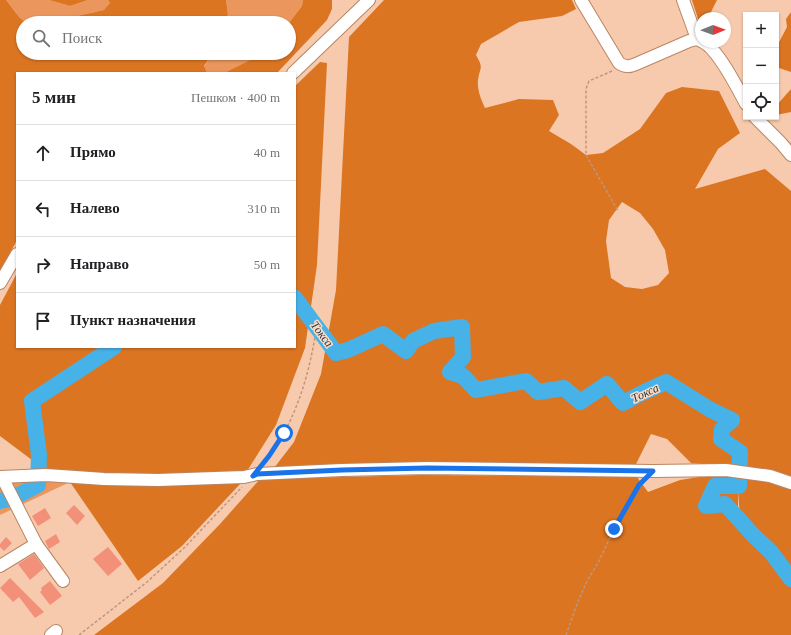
<!DOCTYPE html>
<html lang="ru">
<head>
<meta charset="utf-8">
<style>
	body { margin:0; font-family:"Times New Roman",serif; background:#f6f6f6; color:#202124 }
	.controls { position:absolute; right:12px; top:12px; display:grid; overflow:hidden; border-radius:0px; box-shadow:0 1px 3px #0004 }
	.controls button { width:36px; height:36px; display:grid; place-items:center; padding:0; border:0; border-bottom:1px solid #e0e0e0; background:#fff; color:#202124; font:20px sans-serif }
	.compass { position:absolute; left:695px; top:12px; width:36px; height:36px; border-radius:50%; background:#fff; box-shadow:0 1px 3px #0004; rotate:89deg }
	.stop { position:absolute; width:12px; height:12px; margin:-9px; border:3px solid #1a73e8; border-radius:50%; background:#fff }
	.stop.end { background:#1a73e8; border-color:#fff; box-shadow:0 1px 4px #0008 }
	.list { margin:0; padding:0; list-style:none }
	h2 { display:flex; justify-content:space-between; align-items:center; height:52px; margin:0; padding:0 16px; font-size:17px }
	h2 small { font-size:13px; font-weight:400; color:#757577 }
	.list li { display:grid; grid-template-columns:26px 1fr auto; gap:12px; align-items:center; box-sizing:border-box; height:56px; padding:0 16px; border-top:1px solid #e0e0e0 }
	.list b { display:block; font-size:15px; white-space:nowrap }
	.list em { font-size:13px; font-style:normal; color:#757577 }
	.icon { flex:none; width:22px; height:22px; fill:none; stroke:currentColor; stroke-width:2; stroke-linecap:round; stroke-linejoin:round }
	.map { position:relative; flex:none; width:791px; height:635px; overflow:hidden }
	.search { position:absolute; background:#fff; box-shadow:0 1px 3px #0004; left:16px; top:16px; width:280px; height:44px; display:flex; align-items:center; gap:10px; box-sizing:border-box; padding:0 14px; border-radius:22px; color:#757577; font-size:15px }
	.panel { position:absolute; background:#fff; box-shadow:0 1px 3px #0004; left:16px; top:72px; width:280px; height:276px; border-radius:0px }
	.map>svg:first-child { display:block }
	.green { fill:#ea965c }
	.forest { fill:#db7522; fill-rule:evenodd }
	.lines { fill:none; stroke-linecap:round; stroke-linejoin:round }
	.river { stroke:#47b2e8; stroke-width:16 }
	.building { fill:#f29079 }
	.minor-casing { stroke:#b98562; stroke-width:14 }
	.path { stroke:#bd977e; stroke-width:1.5; stroke-dasharray:3 2; stroke-linecap:butt }
	.minor { stroke:#fff; stroke-width:12 }
	.route { stroke:#1a73e8; stroke-width:5 }
	.labels { text-anchor:middle; stroke-width:3; stroke-linejoin:round; paint-order:stroke }
	.water-label { font-size:12px; font-style:italic; fill:#1d3340; stroke:#fddac4 }
</style>
</head>
<body>
<div class="map">
<svg width="791" height="635" viewBox="0 0 791 635">
	<rect width="100%" height="100%" fill="#f8caad"/>
	<g class="green">
		<path d="M 6,0 L 49,0 L 70,6 L 88,0 L 108,0 L 110,3 L 104,10 L 68,18 L 60,23 L 26,23 L 19,17 Z"/>
		<path d="M 226,0 L 303,0 L 302,6 L 289,23 L 225,23 L 228,14 Z"/>
		<path d="M 213,53 L 258,53 L 252,59 L 224,73 L 207,73 L 204,67 Z"/>
		<path d="M 16,481 L 70,482 L 0,515 L 0,483 Z"/>
	</g>
	<g class="forest">
		<path d="M 0,0 L 6,0 L 19,17 L 26,23 L 23,23 L 23,53 L 213,53 L 204,66 L 207,73 L 17,73 L 17,240 L 0,272 Z"/>
		<path d="M 49,0 L 88,0 L 70,6 Z"/>
		<path d="M 108,0 L 226,0 L 228,14 L 225,23 L 60,23 L 68,18 L 104,10 L 110,3 Z"/>
		<path d="M 303,0 L 332,0 L 332,9 L 327,20 L 277,73 L 224,73 L 252,59 L 258,53 L 289,53 L 289,23 L 302,6 Z"/>
		<path d="M 384,0 L 572,0 L 576,9 L 562,16 L 519,22 L 481,44 L 476,55 C 484,69 480,66 478,80 C 477,90 481,99 485,108 L 519,99 L 553,100 L 559,115 L 549,131 L 571,144 L 586,155 L 603,153 L 640,129 L 666,93 L 682,87 L 719,91 L 740,133 L 718,149 L 695,189 L 765,169 L 791,191 L 791,478 L 728,466 L 691,463 L 667,439 L 651,434 L 636,464 L 274,468 L 294,442 L 321,374 L 336,290 L 349,37 ZM 622,202 L 640,213 L 653,229 L 665,250 L 669,273 L 658,285 L 642,289 L 625,287 L 611,278 L 606,241 L 609,220 Z"/>
		<path d="M 692,0 L 717,0 L 708,18 L 701,18 L 701,28 Z"/>
		<path d="M 791,12 L 791,72 L 776,67 L 776,48 L 787,27 L 786,19 Z"/>
		<path d="M 320,62 L 327,63 L 317,265 L 305,348 L 276,425 L 247,471 L 159,475 L 48,472 L 0,436 L 0,305 L 17,273 L 17,347 L 295,347 L 295,86 Z"/>
		<path d="M 791,89 L 791,112 L 776,115 L 776,106 Z"/>
		<path d="M 725,473 L 769,479 L 791,487 L 791,576 L 772,552 L 740,518 L 738,490 L 738,520 L 770,553 L 791,581 L 791,635 L 94,635 L 163,583 L 220,524 L 260,479 L 423,475 L 637,477 L 648,492 L 680,480 Z"/>
		<path d="M 70,482 L 157,486 L 241,483 L 182,546 L 138,581 Z"/>
	</g>
	<g class="lines">
		<g class="river">
			<path d="M 295,298 L 336,353 L 348,350 L 383,334 L 406,351 L 413,341 L 434,331 L 462,327 L 463,357 L 450,372 L 463,376 L 476,390 L 526,381 L 538,392 L 564,388 L 580,402 L 607,384 L 623,403 L 642,393 L 666,382 L 711,410 L 732,420 L 722,429 L 721,439 L 740,452 L 739,486 L 715,486 L 706,506 L 725,504 L 754,536 L 771,552 L 791,579"/>
			<path d="M 0,501 L 13,498 L 38,485 L 39,455 L 32,401 L 114,347"/>
		</g>
	</g>
	<g class="building">
		<path d="M 74,505 L 85,516 L 77,525 L 66,513 Z"/>
		<path d="M 45,508 L 51,518 L 38,526 L 32,516 Z"/>
		<path d="M 56,534 L 60,542 L 49,549 L 45,541 Z"/>
		<path d="M 6,537 L 12,543 L 4,551 L 0,547 L 0,544 Z"/>
		<path d="M 108,547 L 122,564 L 108,576 L 93,559 Z"/>
		<path d="M 34,554 L 44,568 L 30,580 L 18,564 Z"/>
		<path d="M 10,578 L 44,612 L 35,618 L 19,597 L 13,602 L 0,588 Z"/>
		<path d="M 50,581 L 62,596 L 50,605 L 40,592 L 42,590 L 41,588 Z"/>
	</g>
	<g class="lines">
		<defs>
			<g id="minor">
				<path d="M 581,0 L 619,63 C 625,67 629,67 636,64 L 689,41 L 697,39 L 701,41"/>
				<path d="M 683,0 L 697,39"/>
				<path d="M 703,42 C 718,49 738,89 746,104"/>
				<path d="M 293,73 L 369,0"/>
				<path d="M 755,117 L 781,143 L 791,155"/>
				<path d="M 0,283 L 17,254"/>
				<path d="M 0,477 L 46,475 L 104,479 L 158,480 L 244,477 L 257,474 L 342,470 L 427,468 L 653,471 L 726,470 L 770,476 L 791,483"/>
				<path d="M 36,544 L 63,581"/>
				<path d="M 0,566 L 36,544 L 2,477"/>
				<path d="M 51,635 L 56,631"/>
			</g>
		</defs>
		<use href="#minor" class="minor-casing"/>
		<g class="path">
			<path d="M 612,71 L 589,81 L 586,89 L 586,155 L 618,211"/>
			<path d="M 263,464 C 294,427 309,377 316,330"/>
			<path d="M 79,635 L 147,582 L 185,547 L 242,487"/>
			<path d="M 566,635 L 577,604 L 586,583 L 599,561 L 614,529 L 643,482"/>
		</g>
		<use href="#minor" class="minor"/>
	</g>
	<g class="lines">
		<path class="route" d="M 284,433 L 269,456 L 253,476 L 257,474 L 342,470 L 427,468 L 653,471 L 639,485 L 614,529"/>
	</g>
	<g class="labels">
		<g class="water-label">
			<text transform="translate(322 334) rotate(53)" y="4">Токса</text>
			<text transform="translate(645 393) rotate(-25)" y="4">Токса</text>
		</g>
	</g>
</svg>
<div class="controls">
<button>+</button>
<button>−</button>
<button><svg class="icon" aria-label="locate" viewBox="0 0 24 24"><circle cx="12" cy="12" r="6"/><path d="M12 2v4M12 18v4M2 12h4M18 12h4"/></svg></button>
</div>
<svg class="compass" viewBox="-18 -18 36 36"><path d="M0-13l5 13h-10z" fill="#e53935"/><path d="M0 13l5-13h-10z" fill="#757577"/></svg>
<div class="stop" style="left:284px;top:433px"></div>
<div class="stop end" style="left:614px;top:529px"></div>
<div class="search"><svg class="icon" aria-label="search" viewBox="0 0 24 24"><circle cx="10" cy="10" r="6"/><path d="M15 15l6 6"/></svg>Поиск</div>
<section class="panel">
<h2>5 мин<small>Пешком · 400 m</small></h2>
<ul class="list">
<li><svg class="icon" aria-label="ahead" viewBox="0 0 24 24"><path d="M12 20V5M6 11l6-6 6 6"/></svg><div><b>Прямо</b></div><em>40 m</em></li>
<li><svg class="icon" aria-label="left" viewBox="0 0 24 24"><path d="M17 20v-9H6M10 6l-5 5 5 5"/></svg><div><b>Налево</b></div><em>310 m</em></li>
<li><svg class="icon" aria-label="right" viewBox="0 0 24 24"><path d="M7 20v-9h11M14 6l5 5-5 5"/></svg><div><b>Направо</b></div><em>50 m</em></li>
<li><svg class="icon" aria-label="arrive" viewBox="0 0 24 24"><path d="M6 21V4h12l-3 4 3 4H6"/></svg><div><b>Пункт назначения</b></div></li>
</ul>
</section>
</div>
</body>
</html>
